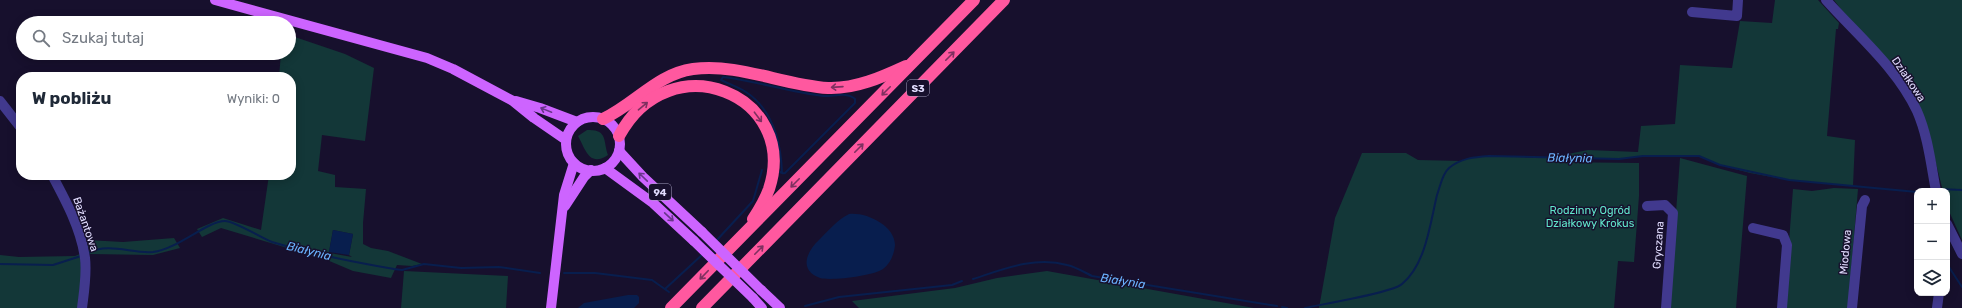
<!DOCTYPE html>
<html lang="pl">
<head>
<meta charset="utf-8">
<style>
	body { margin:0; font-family:Rubik,sans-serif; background:#f6f6f7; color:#1f2937 }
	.controls { position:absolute; right:12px; bottom:12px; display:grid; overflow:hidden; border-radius:8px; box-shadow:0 2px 10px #0003 }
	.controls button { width:36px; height:36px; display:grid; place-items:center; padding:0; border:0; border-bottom:1px solid #e0e1e3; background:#fff; color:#1f2937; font:20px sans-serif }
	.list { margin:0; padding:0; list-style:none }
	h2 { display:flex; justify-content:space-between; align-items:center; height:52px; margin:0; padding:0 16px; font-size:17px }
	h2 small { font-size:13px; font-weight:400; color:#747a83 }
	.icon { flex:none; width:22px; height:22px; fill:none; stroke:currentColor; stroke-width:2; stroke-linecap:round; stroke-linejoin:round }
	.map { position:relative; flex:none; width:1962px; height:308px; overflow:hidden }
	.search { position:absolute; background:#fff; box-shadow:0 2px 10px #0003; left:16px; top:16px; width:280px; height:44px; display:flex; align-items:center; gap:10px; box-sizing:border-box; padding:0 14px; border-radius:22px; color:#747a83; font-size:15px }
	.panel { position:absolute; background:#fff; box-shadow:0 2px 10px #0003; left:16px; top:72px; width:280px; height:108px; border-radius:16px }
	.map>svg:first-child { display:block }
	.green { fill:#133738; fill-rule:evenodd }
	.water { fill:#081e4e }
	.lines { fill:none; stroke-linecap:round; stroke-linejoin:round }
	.stream { stroke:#081e4e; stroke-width:2 }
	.minor { stroke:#41398e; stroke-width:10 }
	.major { stroke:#cd64ff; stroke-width:10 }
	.highway { stroke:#ff589f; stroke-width:12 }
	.major-bridge { stroke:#cd64ff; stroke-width:10 }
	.oneway { stroke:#7f3060 }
	.oneway2 { stroke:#69368c }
	.labels { text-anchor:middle; stroke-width:3; stroke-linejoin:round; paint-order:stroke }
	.shield { fill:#17102d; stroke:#a5a0c0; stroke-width:1 }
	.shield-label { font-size:10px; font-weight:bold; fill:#e2ddff }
	.street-label { font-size:11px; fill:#e2ddff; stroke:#17102d }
	.park-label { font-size:11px; fill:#61e7cc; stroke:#17102d }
	.water-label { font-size:12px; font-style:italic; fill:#6bb3ff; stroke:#17102d }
</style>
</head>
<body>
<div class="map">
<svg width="1962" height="308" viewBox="0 0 1962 308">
	<rect width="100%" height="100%" fill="#17102d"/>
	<g class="green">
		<path d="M 1775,0 L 1818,0 L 1839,23 L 1838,29 L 1836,29 L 1827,136 L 1855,140 L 1853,186 L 1789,180 L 1750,173 L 1720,165 L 1699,156 L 1643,156 L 1619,159 L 1548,158 L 1548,162 L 1639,163 L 1639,196 L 1634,262 L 1618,261 L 1614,308 L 1319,308 L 1335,218 L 1362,153 L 1406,153 L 1418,160 L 1462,161 L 1468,158 L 1489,156 L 1548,158 L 1588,150 L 1638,152 L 1641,126 L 1675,124 L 1680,65 L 1732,68 L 1740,21 L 1772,23 Z"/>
		<path d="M 1834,0 L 1962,0 L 1962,240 L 1948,209 L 1947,191 L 1943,191 L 1928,132 L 1917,99 L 1889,61 L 1850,21 Z"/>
		<path d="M 289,35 L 345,54 L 374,68 L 365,141 L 322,135 L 318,171 L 335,175 L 335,187 L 366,189 L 363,223 L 363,244 L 371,248 L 388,251 L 422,264 L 412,266 L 397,265 L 391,278 L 353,271 L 327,260 L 221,228 L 202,237 L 197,229 L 223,218 L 261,230 L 269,175 L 291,175 L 291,77 L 279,77 L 281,53 L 289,53 ZM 333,230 L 353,234 L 349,255 L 352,257 L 324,252 L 329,252 Z"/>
		<path d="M 587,130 C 608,129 603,141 608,155 C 589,168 585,148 578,136 Z"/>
		<path d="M 1680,158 L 1747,176 L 1736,308 L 1669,308 Z"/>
		<path d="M 1834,188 L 1858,189 L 1848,308 L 1784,308 L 1793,189 L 1812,191 Z"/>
		<path d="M 174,238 L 180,248 L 153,255 L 90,254 L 87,240 L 123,242 Z"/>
		<path d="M 80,254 L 82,264 L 78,308 L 0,308 L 0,255 L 19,257 L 75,256 Z"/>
		<path d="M 404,271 L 508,276 L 506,308 L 401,308 Z"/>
		<path d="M 1047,271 L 1254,308 L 859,308 L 852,301 L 955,288 L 997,278 Z"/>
	</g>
	<g class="water">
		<path d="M 849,214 C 867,212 895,226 895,245 C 894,255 890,264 883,269 C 873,276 831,281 820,278 C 798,270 807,251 819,240 C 828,231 837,220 849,214 Z"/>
		<path d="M 333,230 L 353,234 L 349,255 L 329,252 Z"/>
		<path d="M 628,295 L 637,295 L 639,297 L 639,303 L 634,308 L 578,308 L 584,303 Z"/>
	</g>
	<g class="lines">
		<g class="stream">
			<path d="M 780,172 C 782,173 783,174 785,173 L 855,103 L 855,99 C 847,91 833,97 823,96 C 789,92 756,81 723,77 L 721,80 C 729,84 738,87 746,92 C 773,110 781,143 782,173"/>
			<path d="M 1939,189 L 1962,190"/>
			<path d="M 1919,191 L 1921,189 L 1933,189"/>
			<path d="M 716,241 L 753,201 L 762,170"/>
			<path d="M 88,253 C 109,242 132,254 153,252 C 178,249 207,221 225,221 C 235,221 261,238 272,242 C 312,254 353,262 394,269 L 402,270 L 424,264 L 461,268 L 499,267 L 540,273"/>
			<path d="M 0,264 L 53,265 L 81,256"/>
			<path d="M 1947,264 L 1962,287"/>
			<path d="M 564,273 L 595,273 L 652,280 L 669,292"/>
			<path d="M 973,279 C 1004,269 1035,256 1067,265 C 1076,267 1084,272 1092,276 L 1277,306"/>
			<path d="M 665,289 L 703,254"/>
			<path d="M 805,306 L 839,297 L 952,285 L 962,281"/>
			<path d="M 1282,307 L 1287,308"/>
			<path d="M 1305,308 C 1322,304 1392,293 1402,284 C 1426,264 1430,224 1437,195 C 1440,187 1442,174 1449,168 C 1461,158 1475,157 1489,156 L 1619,159 L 1643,156 L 1699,156 L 1720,165 L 1789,180 L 1917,192"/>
		</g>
		<g class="minor">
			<path d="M 1826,0 C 1857,35 1897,68 1917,111 C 1928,136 1931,165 1936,191"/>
			<path d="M 1692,12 L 1737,16 L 1738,0"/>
			<path d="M 0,101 L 21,128"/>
			<path d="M 52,175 C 66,201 81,229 85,258 C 87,274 84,292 82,308"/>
			<path d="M 1647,206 L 1665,205 L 1673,213 L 1666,308"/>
			<path d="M 1947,224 L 1962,254"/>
			<path d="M 1753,228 L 1783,235 L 1787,245 L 1782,308"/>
			<path d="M 1852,308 L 1862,206 L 1865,200"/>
			<path d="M 1937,308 L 1939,293"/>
		</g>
		<g class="major">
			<path d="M 215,0 L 427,58 L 453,69 L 513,101 L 534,118 L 566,140"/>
			<path d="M 516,101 L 540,108 L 577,122"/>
			<circle cx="593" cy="144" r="27"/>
			<path d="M 619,151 L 643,177 L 702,232"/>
			<path d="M 605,168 L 653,203 L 694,241"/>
			<path d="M 565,206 L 584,177 L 591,170"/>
			<path d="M 761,290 L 780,308"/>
			<path d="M 753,298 L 762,308"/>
			<path d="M 551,308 L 564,195 L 574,163"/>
		</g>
		<g class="highway">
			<path d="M 603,119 C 635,104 657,74 693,69 C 739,63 782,85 828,88 C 856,89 882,77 906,66"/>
			<path d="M 619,136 C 670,41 800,95 769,189 C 765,200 759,210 753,219"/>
			<path d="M 671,308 L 974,0"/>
			<path d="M 702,308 L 1004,0"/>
		</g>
		<g class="major-bridge">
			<path d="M 702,232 L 761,290"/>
			<path d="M 694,241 L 753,298"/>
		</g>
	</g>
	<defs><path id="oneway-shaft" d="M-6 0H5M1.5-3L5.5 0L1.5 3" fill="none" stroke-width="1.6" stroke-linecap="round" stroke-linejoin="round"/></defs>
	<g class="oneway">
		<use href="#oneway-shaft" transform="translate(950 56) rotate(-45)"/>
		<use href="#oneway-shaft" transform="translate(837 87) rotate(176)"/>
		<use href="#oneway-shaft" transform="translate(886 91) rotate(135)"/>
		<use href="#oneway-shaft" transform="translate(643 106) rotate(-40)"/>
		<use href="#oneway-shaft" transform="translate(758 117) rotate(53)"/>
		<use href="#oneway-shaft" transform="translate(859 148) rotate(-45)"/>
		<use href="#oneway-shaft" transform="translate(795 183) rotate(135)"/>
		<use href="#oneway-shaft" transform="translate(759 250) rotate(-45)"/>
		<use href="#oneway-shaft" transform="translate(704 275) rotate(134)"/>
	</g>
	<g class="oneway2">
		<use href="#oneway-shaft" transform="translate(546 110) rotate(-158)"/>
		<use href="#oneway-shaft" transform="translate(643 177) rotate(-136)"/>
		<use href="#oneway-shaft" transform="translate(669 217) rotate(43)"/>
	</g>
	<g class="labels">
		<g class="shield">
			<rect x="907" y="80" width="22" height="16" rx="3"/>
			<rect x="649" y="184" width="22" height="16" rx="3"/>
		</g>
		<g class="shield-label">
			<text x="918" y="92">S3</text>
			<text x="660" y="196">94</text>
		</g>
		<g class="street-label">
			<text transform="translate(1909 79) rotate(56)" y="4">Działkowa</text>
			<text transform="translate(86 224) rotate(71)" y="4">Bażantowa</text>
			<text transform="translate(1658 245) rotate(-86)" y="4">Gryczana</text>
			<text transform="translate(1845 252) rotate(-85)" y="4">Miodowa</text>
		</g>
		<g class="park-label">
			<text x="1590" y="214">Rodzinny Ogród<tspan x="1590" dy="13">Działkowy Krokus</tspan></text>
		</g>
		<g class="water-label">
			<text transform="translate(1570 158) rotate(1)" y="4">Białynia</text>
			<text transform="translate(309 251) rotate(14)" y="4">Białynia</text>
			<text transform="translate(1123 281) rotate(9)" y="4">Białynia</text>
		</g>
	</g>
</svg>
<div class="controls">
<button>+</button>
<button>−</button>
<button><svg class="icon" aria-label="layers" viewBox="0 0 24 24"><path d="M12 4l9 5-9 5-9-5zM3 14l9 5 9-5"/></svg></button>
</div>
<div class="search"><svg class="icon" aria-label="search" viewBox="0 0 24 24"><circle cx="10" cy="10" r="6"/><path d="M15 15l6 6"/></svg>Szukaj tutaj</div>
<section class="panel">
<h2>W pobliżu<small>Wyniki: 0</small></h2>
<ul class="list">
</ul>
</section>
</div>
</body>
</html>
